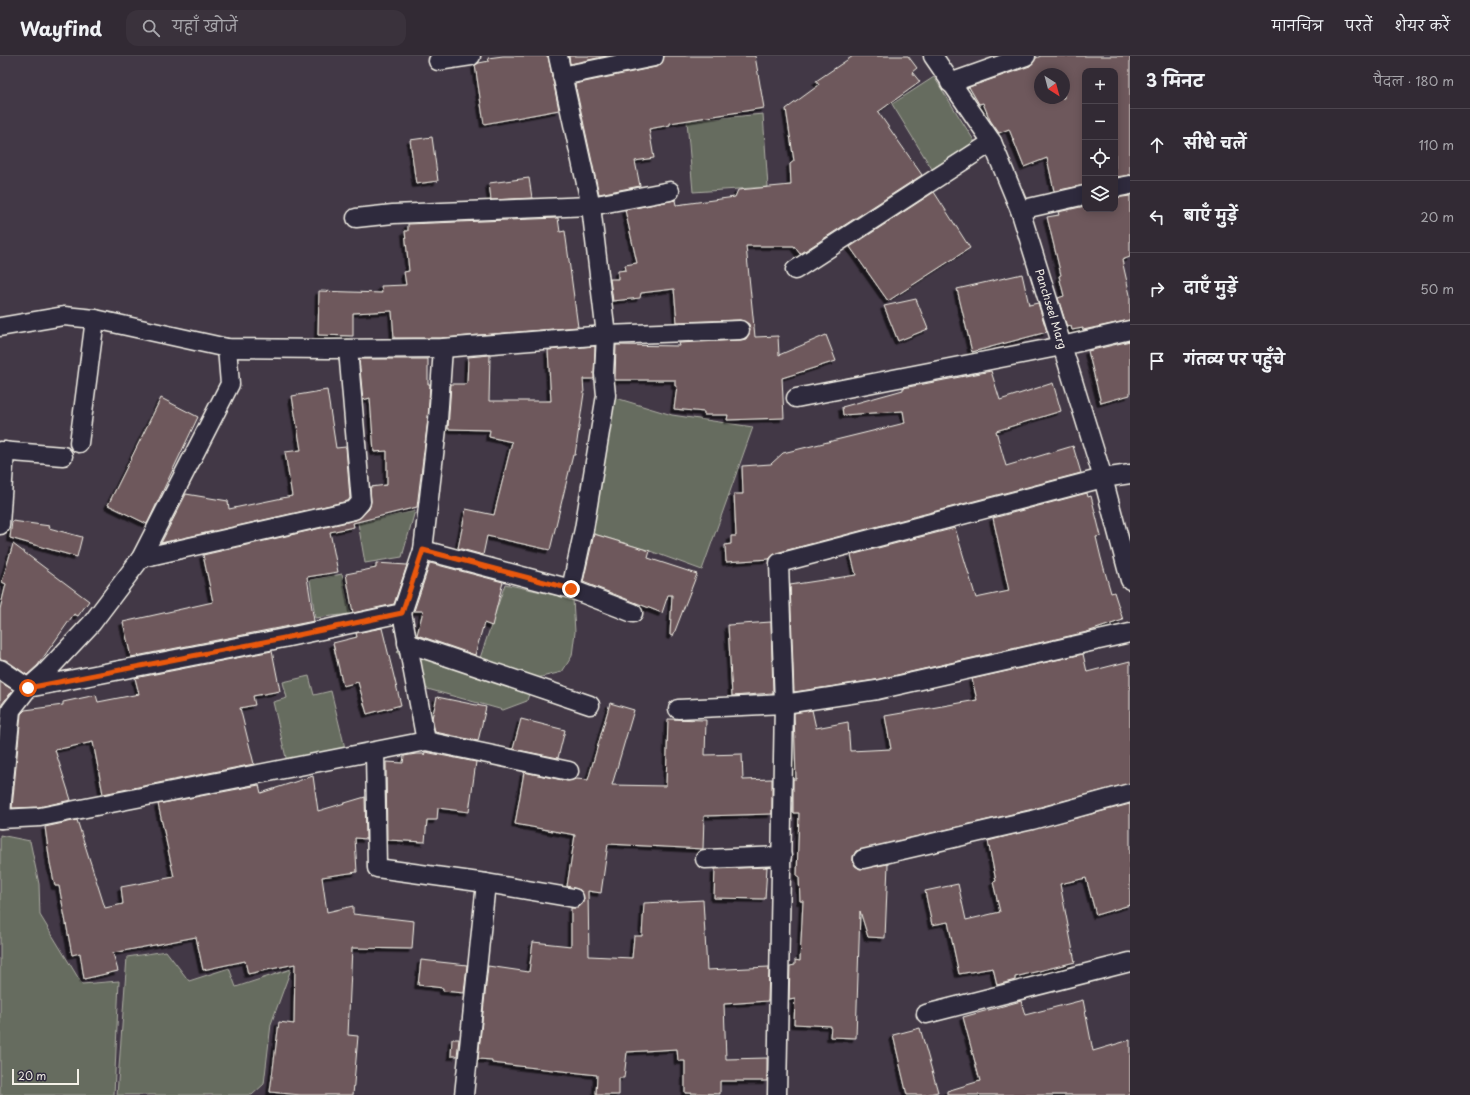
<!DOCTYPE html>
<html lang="hi">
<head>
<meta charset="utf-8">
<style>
	body { margin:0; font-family:"Playpen Sans","Playpen Sans Deva",sans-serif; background:#3a323c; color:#f1f3f6 }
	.controls { position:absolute; right:12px; top:12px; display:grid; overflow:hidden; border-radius:8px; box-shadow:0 2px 10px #0003 }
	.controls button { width:36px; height:36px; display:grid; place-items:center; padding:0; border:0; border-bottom:1px solid #4d464f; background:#322a34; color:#f1f3f6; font:20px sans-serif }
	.compass { position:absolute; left:1034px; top:12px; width:36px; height:36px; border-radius:50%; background:#322a34; box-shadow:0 2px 10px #0003; rotate:144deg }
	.scale { position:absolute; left:12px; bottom:10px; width:67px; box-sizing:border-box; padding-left:4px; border:2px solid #f4f1e8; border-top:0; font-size:11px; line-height:14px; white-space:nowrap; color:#f4f1e8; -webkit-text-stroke:3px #2f2a3d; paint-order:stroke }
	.stop { position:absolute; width:12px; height:12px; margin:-9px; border:3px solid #ea580c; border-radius:50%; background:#fff }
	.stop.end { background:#ea580c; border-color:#fff; box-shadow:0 1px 4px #0008 }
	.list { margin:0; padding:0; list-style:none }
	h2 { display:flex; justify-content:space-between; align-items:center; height:52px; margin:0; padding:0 16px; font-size:17px }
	h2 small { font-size:13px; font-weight:400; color:#a8a7ac }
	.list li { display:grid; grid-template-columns:26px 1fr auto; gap:12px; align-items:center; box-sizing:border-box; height:72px; padding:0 16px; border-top:1px solid #4d464f }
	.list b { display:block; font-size:15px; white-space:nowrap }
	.list em { font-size:13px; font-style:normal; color:#a8a7ac }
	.icon { flex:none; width:22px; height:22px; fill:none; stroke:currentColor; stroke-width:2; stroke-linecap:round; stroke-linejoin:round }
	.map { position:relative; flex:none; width:1130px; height:1039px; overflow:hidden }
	header { display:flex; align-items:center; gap:24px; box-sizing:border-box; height:56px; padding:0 20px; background:#322a34; border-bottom:1px solid #4d464f }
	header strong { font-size:19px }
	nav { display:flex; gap:22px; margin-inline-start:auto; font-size:14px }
	.search { width:280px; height:36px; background:#3a323c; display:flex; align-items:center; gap:10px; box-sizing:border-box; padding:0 14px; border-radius:12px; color:#a8a7ac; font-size:15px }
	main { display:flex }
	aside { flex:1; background:#322a34 }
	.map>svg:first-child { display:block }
	.green { fill:#666c5f; stroke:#adaea4 }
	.building { fill:#6e595b; stroke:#f4f1e8; fill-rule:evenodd; filter:url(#shadow) }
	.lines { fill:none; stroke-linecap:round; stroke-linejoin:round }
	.minor-casing { stroke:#f4f1e8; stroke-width:21 }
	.minor { stroke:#2f2a3d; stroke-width:18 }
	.route { stroke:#ea580c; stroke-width:5 }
	.labels { text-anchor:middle; stroke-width:3; stroke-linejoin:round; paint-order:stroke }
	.street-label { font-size:11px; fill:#f4f1e8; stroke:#2f2a3d }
</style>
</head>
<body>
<header>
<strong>Wayfind</strong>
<div class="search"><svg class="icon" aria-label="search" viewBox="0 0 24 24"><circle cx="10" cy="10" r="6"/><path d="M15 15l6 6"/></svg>यहाँ खोजें</div>
<nav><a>मानचित्र</a><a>परतें</a><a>शेयर करें</a></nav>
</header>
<main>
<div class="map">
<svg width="1130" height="1039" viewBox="0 0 1130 1039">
	<defs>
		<filter id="shadow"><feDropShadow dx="-3.5" dy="3.5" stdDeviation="0" flood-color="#0009"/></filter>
	</defs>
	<rect width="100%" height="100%" fill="#423846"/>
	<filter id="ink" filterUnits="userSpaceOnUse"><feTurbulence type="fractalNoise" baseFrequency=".025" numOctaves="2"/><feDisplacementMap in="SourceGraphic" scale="8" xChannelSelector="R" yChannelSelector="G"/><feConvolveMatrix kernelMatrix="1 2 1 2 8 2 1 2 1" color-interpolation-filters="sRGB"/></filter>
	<g filter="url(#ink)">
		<g class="green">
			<path d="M 934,21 L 975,86 L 932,113 L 892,48 Z"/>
			<path d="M 763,58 L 768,131 L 693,136 L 687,65 Z"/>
			<path d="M 606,339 L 672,359 L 753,371 L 702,514 L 650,495 L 591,477 Z"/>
			<path d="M 415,455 L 402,501 L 365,507 L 358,467 Z"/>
			<path d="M 342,518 L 350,558 L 315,562 L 310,524 Z"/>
			<path d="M 505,528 L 573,543 L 575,576 L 572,600 L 562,616 L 533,623 L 527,645 L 503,654 L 424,632 L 397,596 L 405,591 L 478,608 Z"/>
			<path d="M 309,620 L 314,639 L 331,635 L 345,692 L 287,706 L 273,646 L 287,642 L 283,626 Z"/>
			<path d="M 0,779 L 30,785 L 39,828 L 40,859 L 82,928 L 119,925 L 114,1039 L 0,1039 Z"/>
			<path d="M 166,895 L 189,925 L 229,912 L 236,931 L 291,913 L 271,968 L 264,1028 L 252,1039 L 117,1039 L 127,901 Z"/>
		</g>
		<g class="building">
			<path d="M 503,0 L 548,0 L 559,54 L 484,68 L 475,9 L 479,7 L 489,5 L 488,2 Z"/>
			<path d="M 569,0 L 607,0 L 570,8 Z"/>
			<path d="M 664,0 L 755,0 L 764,52 L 670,67 L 670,69 L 649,73 L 654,102 L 635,105 L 640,130 L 599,138 L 575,28 L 656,11 L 661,9 Z"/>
			<path d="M 853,0 L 908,0 L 917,12 L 912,16 L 920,26 L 878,56 L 922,119 L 800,198 L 794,190 L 746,190 L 755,281 L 778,280 L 779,299 L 826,279 L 836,305 L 782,322 L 784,362 L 727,364 L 728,359 L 704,359 L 704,356 L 674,353 L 677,330 L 675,330 L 675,324 L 615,324 L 616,289 L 680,290 L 679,287 L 740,284 L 746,283 L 750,274 L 749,268 L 740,264 L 677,266 L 674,233 L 641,237 L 640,242 L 613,245 L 610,223 L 618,223 L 618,215 L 626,214 L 625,209 L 637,207 L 625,154 L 675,144 L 676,149 L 735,141 L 738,134 L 791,129 L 790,108 L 794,105 L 786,53 L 819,29 L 816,25 Z"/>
			<path d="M 1041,0 L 1130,0 L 1130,119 L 1115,121 L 1115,15 L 1085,15 L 1085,129 L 1054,135 L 1047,102 L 1024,111 L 1009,73 L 999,77 L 990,64 L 983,47 L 979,48 L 969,31 L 1030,10 L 1036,2 ZM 1040,18 L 1064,18 L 1064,42 L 1040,42 Z"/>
			<path d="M 432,81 L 438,125 L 416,128 L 410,84 Z"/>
			<path d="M 529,122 L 532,142 L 491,144 L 489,127 Z"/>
			<path d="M 934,136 L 970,192 L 888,245 L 850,191 Z"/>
			<path d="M 1130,140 L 1130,201 L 1122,204 L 1130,239 L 1130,264 L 1083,274 L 1083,272 L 1072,274 L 1071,270 L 1067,271 L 1058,242 L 1064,240 L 1059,220 L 1061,219 L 1047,161 L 1059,159 L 1058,156 L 1085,150 L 1085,153 L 1115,153 L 1115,142 Z"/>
			<path d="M 558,162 L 560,176 L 565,175 L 578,271 L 443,282 L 394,282 L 392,255 L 353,257 L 353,280 L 318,279 L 319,235 L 382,237 L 381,230 L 406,229 L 404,216 L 409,215 L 405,175 L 408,175 L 408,168 Z"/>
			<path d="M 1022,218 L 1029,249 L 1038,247 L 1047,276 L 972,296 L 957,233 Z"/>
			<path d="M 916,243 L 928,273 L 898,285 L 884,250 Z"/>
			<path d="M 1130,285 L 1130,339 L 1101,347 L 1088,295 Z"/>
			<path d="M 595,290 L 594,323 L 583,323 L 584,337 L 575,399 L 573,399 L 550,494 L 487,480 L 483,499 L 458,492 L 466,453 L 494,459 L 512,386 L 489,381 L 490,374 L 448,373 L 451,328 L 467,328 L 468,301 L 490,299 L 489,345 L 551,345 L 548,294 Z"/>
			<path d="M 359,303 L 428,303 L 428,328 L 430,328 L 428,363 L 417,451 L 353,467 L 354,471 L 330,476 L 338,516 L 307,521 L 314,565 L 131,601 L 123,566 L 213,546 L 203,499 L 356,464 L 369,453 L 371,445 L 370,431 L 387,429 L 387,395 L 374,396 L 370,342 L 363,344 Z"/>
			<path d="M 991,315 L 1000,344 L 1053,327 L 1061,355 L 996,375 L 1006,410 L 1073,390 L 1081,417 L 776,497 L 769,503 L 726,506 L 725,489 L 731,488 L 731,480 L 736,480 L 734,438 L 743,438 L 742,410 L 771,408 L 783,397 L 905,367 L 903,355 L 843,359 L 842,351 L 903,334 L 903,332 Z"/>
			<path d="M 327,334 L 336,392 L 346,391 L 350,442 L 348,445 L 161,487 L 186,438 L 228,445 L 229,453 L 292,440 L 285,396 L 301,394 L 292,340 Z"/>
			<path d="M 161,342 L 198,361 L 147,468 L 108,449 Z"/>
			<path d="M 1087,437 L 1088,441 L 1091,440 L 1101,480 L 1096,481 L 1101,502 L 1111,537 L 1114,536 L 1123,564 L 1087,576 L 875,624 L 794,636 L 790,529 L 856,519 L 851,499 L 955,472 L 976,542 L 1009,535 L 993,462 Z"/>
			<path d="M 12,465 L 50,470 L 49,472 L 82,481 L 77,501 L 10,482 Z"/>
			<path d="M 594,478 L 650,495 L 648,502 L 697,518 L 673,580 L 670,579 L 672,539 L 668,539 L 662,557 L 583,526 Z"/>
			<path d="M 13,488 L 89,545 L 78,560 L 74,558 L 38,609 L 27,619 L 6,604 L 0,603 L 0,553 L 6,528 L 2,526 Z"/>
			<path d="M 376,507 L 407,509 L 394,548 L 353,557 L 346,518 L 376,512 Z"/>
			<path d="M 430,507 L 503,526 L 492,570 L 484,567 L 475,599 L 417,579 L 423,555 L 414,555 Z"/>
			<path d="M 771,566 L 773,637 L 732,640 L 728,569 Z"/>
			<path d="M 382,572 L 401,649 L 367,658 L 358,626 L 343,630 L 333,587 L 357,581 L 356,577 Z"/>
			<path d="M 272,595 L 280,635 L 253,640 L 255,649 L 240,652 L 254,708 L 103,738 L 93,686 L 55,694 L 71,744 L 39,751 L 12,752 L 21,658 L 25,654 L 63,649 L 63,646 L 96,639 L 98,646 L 139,638 L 135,622 Z"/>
			<path d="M 1083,598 L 1087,616 L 1130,605 L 1130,727 L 1029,754 L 856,795 L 853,800 L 853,805 L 855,810 L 860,813 L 888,808 L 885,882 L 868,881 L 860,855 L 856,982 L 830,981 L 831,970 L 794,968 L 795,943 L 789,944 L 790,910 L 795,909 L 795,904 L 800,905 L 803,845 L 800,845 L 799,820 L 797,820 L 799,757 L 793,757 L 793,723 L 796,723 L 794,657 L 812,654 L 816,672 L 848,666 L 850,695 L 891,693 L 885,660 L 977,644 L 972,623 Z"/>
			<path d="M 0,626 L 13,634 L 2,648 L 0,659 Z"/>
			<path d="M 437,641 L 486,651 L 478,685 L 435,676 L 432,662 Z"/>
			<path d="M 610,647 L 634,654 L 612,729 L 666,730 L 668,663 L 706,664 L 705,699 L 742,698 L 743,724 L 772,723 L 772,758 L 704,760 L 703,793 L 608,788 L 601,837 L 588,835 L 589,900 L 632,902 L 634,880 L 642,880 L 644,847 L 703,844 L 707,914 L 769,911 L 768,945 L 724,948 L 726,1003 L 767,1002 L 767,1025 L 720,1025 L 720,1038 L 685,1037 L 685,1005 L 678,1005 L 677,993 L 627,996 L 624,1022 L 619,1022 L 619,1039 L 596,1039 L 597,1019 L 492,1007 L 492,1004 L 478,1003 L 488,910 L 529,916 L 533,886 L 571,890 L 571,852 L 578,852 L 582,848 L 584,843 L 580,834 L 567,830 L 575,779 L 515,768 L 524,716 L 567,725 L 576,723 L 588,724 Z"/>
			<path d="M 521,663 L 565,674 L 558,702 L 513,693 Z"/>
			<path d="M 425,696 L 476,706 L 469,756 L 438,752 L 437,764 L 427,764 L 425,786 L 387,784 L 386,706 L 403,707 L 404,700 L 416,698 L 424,698 L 424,700 Z"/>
			<path d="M 313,720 L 318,755 L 365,741 L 366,783 L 355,782 L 357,816 L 322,821 L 327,856 L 353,850 L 353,858 L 414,865 L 412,893 L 352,892 L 348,979 L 358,980 L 353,1039 L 300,1039 L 270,1036 L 279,966 L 294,968 L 295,908 L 248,918 L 245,905 L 203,914 L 196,881 L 113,897 L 118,915 L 84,923 L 80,897 L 72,899 L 59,830 L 55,830 L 50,807 L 45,771 L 77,764 L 105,852 L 123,848 L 121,831 L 174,821 L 158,748 L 259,729 L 261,737 Z"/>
			<path d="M 1130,748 L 1130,849 L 1096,859 L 1086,822 L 1060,828 L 1075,906 L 1015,921 L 1015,924 L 997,929 L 993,912 L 959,918 L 948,866 L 932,869 L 925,835 L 958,828 L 966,864 L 1000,856 L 993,826 L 996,825 L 988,785 Z"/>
			<path d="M 767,811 L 765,843 L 714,842 L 715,813 Z"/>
			<path d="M 421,904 L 467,909 L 464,937 L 443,935 L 443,932 L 418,929 Z"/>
			<path d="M 1083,944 L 1093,995 L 1130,984 L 1130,1039 L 947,1039 L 947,1035 L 980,1025 L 963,961 L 1021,945 L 1025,959 Z"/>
			<path d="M 920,972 L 938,1036 L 925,1039 L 907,1039 L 893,979 Z"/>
			<path d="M 452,983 L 459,983 L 457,1000 L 451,1000 Z"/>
		</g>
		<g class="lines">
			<defs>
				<g id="minor">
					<path d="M 558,0 L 591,150 L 606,279 L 604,318 L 606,339 L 584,473 L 571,533"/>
					<path d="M 933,0 L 992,86 L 1020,154 L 1103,422 L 1130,524"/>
					<path d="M 438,5 L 471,0"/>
					<path d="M 562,20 L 654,1"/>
					<path d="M 950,27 L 1026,0"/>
					<path d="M 1115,132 L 1130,129"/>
					<path d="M 1020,154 L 1085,139"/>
					<path d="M 356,162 L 393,158 L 591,150 L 670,135"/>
					<path d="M 795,214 L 992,86"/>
					<path d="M 0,271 L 64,260 L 95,263 L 227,292 L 328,293 L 443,292 L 606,279 L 740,274"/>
					<path d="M 796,342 L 1062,290 L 1130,274"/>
					<path d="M 79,387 L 95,263"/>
					<path d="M 0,395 L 63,400"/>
					<path d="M 0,469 L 5,395"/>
					<path d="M 423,494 L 571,533 L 633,557"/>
					<path d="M 141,502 L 354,454 L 361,446 L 348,293"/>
					<path d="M 402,557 L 426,685"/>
					<path d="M 407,587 L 590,649"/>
					<path d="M 0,613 L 28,632 L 284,582 L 402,557 L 423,494 L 438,364 L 443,292"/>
					<path d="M 678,653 L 784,648 L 877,634 L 1130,577"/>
					<path d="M 375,696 L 377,812 L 486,827 L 574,842"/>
					<path d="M 0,763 L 40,761 L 426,685 L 569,715"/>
					<path d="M 1,763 L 2,745 L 11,654 L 28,632 L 45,617 L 92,567 L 141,502 L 230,328 L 227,292"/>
					<path d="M 705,803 L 782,800"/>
					<path d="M 863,803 L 1032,764 L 1130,737"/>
					<path d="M 926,958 L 1130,906"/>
					<path d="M 464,1039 L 486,827"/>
					<path d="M 777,1039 L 784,648 L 779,507 L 1103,422 L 1130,418"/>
				</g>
			</defs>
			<use href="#minor" class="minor-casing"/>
			<use href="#minor" class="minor"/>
		</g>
	</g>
	<g class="lines" filter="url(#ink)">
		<path class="route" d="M 28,632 L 284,582 L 402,557 L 423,494 L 571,533"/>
	</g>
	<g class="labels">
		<g class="street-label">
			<text transform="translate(1051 253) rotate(73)" y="4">Panchseel Marg</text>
		</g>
	</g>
</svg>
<div class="controls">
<button>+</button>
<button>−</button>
<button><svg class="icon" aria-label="locate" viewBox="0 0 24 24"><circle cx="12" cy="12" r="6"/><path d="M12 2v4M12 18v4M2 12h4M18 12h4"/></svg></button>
<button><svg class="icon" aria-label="layers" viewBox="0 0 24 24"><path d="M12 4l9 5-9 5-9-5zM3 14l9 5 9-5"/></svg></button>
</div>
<svg class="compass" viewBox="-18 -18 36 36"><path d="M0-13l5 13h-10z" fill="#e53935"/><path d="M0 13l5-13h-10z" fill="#a8a7ac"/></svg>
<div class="scale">20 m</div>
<div class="stop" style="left:28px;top:632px"></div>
<div class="stop end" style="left:571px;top:533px"></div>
</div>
<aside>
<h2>3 मिनट<small>पैदल · 180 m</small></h2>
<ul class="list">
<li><svg class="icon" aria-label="ahead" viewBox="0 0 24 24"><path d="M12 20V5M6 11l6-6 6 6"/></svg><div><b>सीधे चलें</b></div><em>110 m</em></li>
<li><svg class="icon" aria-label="left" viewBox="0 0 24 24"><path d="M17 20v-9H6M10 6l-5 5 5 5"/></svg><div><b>बाएँ मुड़ें</b></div><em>20 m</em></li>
<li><svg class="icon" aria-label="right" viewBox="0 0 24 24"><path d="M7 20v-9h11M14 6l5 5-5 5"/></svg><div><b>दाएँ मुड़ें</b></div><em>50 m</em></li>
<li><svg class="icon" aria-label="arrive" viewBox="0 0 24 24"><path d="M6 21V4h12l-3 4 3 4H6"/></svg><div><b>गंतव्य पर पहुँचे</b></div></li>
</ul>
</aside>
</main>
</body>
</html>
